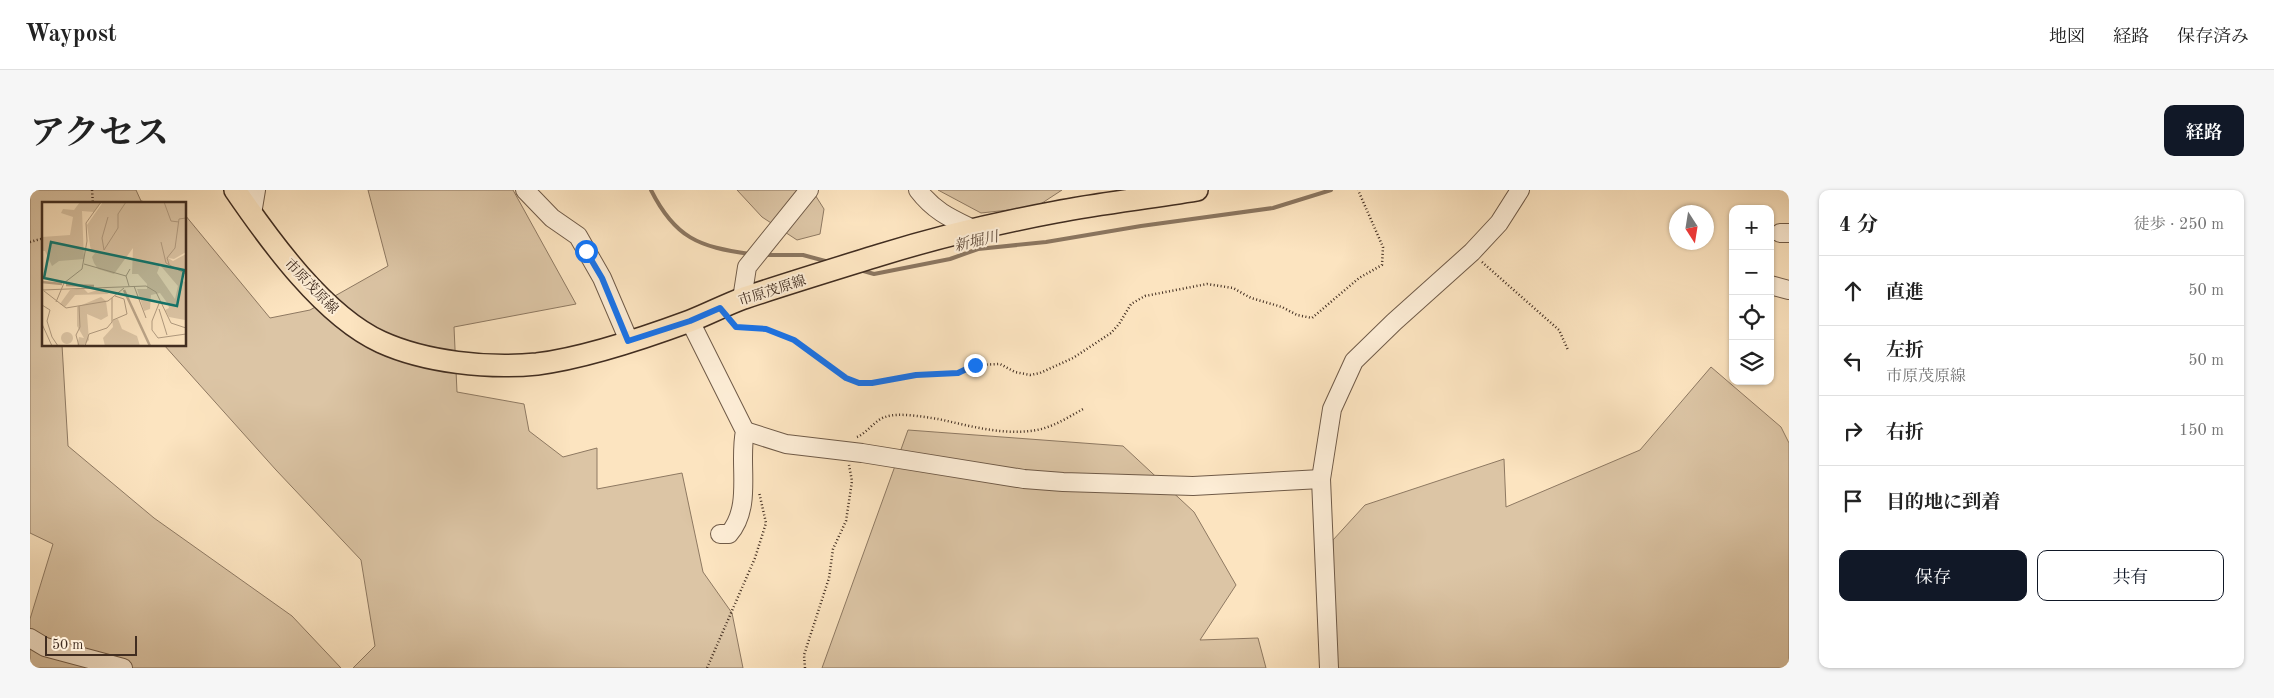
<!DOCTYPE html>
<html lang="ja">
<head>
<meta charset="utf-8">
<style>
	body { margin:0; font-family:"Old Standard TT","Noto Serif JP",serif; background:#f6f6f6; color:#222 }
	.controls { position:absolute; right:15px; top:15px; display:grid; overflow:hidden; border-radius:10px; box-shadow:0 1px 4px #0004 }
	.controls button { width:45px; height:45px; display:grid; place-items:center; padding:0; border:0; border-bottom:1px solid #e0e0e0; background:#fff; color:#222; font:25px sans-serif }
	.compass { position:absolute; left:1639px; top:15px; width:45px; height:45px; border-radius:50%; background:#fff; box-shadow:0 1px 4px #0004; rotate:168deg }
	.scale { position:absolute; left:15px; bottom:12px; width:92px; box-sizing:border-box; padding-left:5px; border:2px solid #412d20; border-top:0; font-size:14px; line-height:18px; white-space:nowrap; color:#412d20; -webkit-text-stroke:4px #fdedd6; paint-order:stroke }
	.stop { position:absolute; width:15px; height:15px; margin:-11px; border:4px solid #1a73e8; border-radius:50%; background:#fff }
	.stop.end { background:#1a73e8; border-color:#fff; box-shadow:0 1px 5px #0008 }
	.list { margin:0; padding:0; list-style:none }
	h2 { display:flex; justify-content:space-between; align-items:center; height:65px; margin:0; padding:0 20px; font-size:21px }
	h2 small { font-size:16px; font-weight:400; color:#767676 }
	.list li { display:grid; grid-template-columns:32px 1fr auto; gap:15px; align-items:center; box-sizing:border-box; height:70px; padding:0 20px; border-top:1px solid #e0e0e0 }
	.list b { display:block; font-size:19px; white-space:nowrap }
	.list p { margin:0; font-size:16px; white-space:nowrap; color:#767676 }
	.list em { font-size:16px; font-style:normal; color:#767676 }
	.actions { display:flex; gap:10px; padding:15px 20px }
	.actions a { flex:1; padding:11px 0; border:1px solid #111827; border-radius:10px; text-align:center; font-size:18px; color:#111827 }
	.actions .main { background:#111827; color:#fff }
	.icon { flex:none; width:28px; height:28px; fill:none; stroke:currentColor; stroke-width:2; stroke-linecap:round; stroke-linejoin:round }
	.map { position:relative; flex:none; width:1759px; height:478px; overflow:hidden; border-radius:10px }
	header { display:flex; align-items:center; gap:30px; box-sizing:border-box; height:70px; padding:0 25px; background:#fff; border-bottom:1px solid #e0e0e0 }
	header strong { font-size:24px }
	nav { display:flex; gap:28px; margin-inline-start:auto; font-size:18px }
	.intro { display:flex; align-items:center; justify-content:space-between; box-sizing:border-box; height:120px; padding:0 30px }
	h1 { margin:0; font-size:35px }
	.button { padding:12px 22px; border-radius:10px; background:#111827; color:#fff; font-size:18px; font-weight:700 }
	main { display:flex; gap:30px; padding:0 30px }
	aside { flex:1; background:#fff; border-radius:10px; box-shadow:0 1px 4px #0004 }
	.map>svg:first-child { display:block }
	.green { fill:#dcc5a5; stroke:#8e7962 }
	.lines { fill:none; stroke-linecap:round; stroke-linejoin:round }
	.stream { stroke:#8b7660; stroke-width:4 }
	.minor-casing { stroke:#705b48; stroke-width:20 }
	.major-casing { stroke:#412d20; stroke-width:24 }
	.path { stroke:#412d20; stroke-width:2.5; stroke-dasharray:1 2.5; stroke-linecap:butt }
	.minor { stroke:#fdedd6; stroke-width:18 }
	.major { stroke:#fce4c0; stroke-width:21 }
	.route { stroke:#1a73e8; stroke-width:6 }
	.labels { text-anchor:middle; stroke-width:4; stroke-linejoin:round; paint-order:stroke }
	.street-label { font-size:14px; fill:#412d20; stroke:#fdedd6 }
	.water-label { font-size:15px; font-style:italic; fill:#604b3a; stroke:#fdedd6 }
	.inset-river { fill:none; stroke:#bca68a; stroke-width:2.5 }
	.inset-road { fill:none; stroke:#b19b80; stroke-width:1 }
	.view { fill:#0f766e; fill-opacity:0.15; stroke:#0f766e; stroke-width:2.5 }
	.inset-edge { fill:none; stroke:#412d20; stroke-width:2.5 }
</style>
</head>
<body>
<header>
<strong>Waypost</strong>
<nav><a>地図</a><a>経路</a><a>保存済み</a></nav>
</header>
<div class="intro"><h1>アクセス</h1><a class="button">経路</a></div>
<main>
<div class="map">
<svg width="1759" height="478" viewBox="0 0 1759 478">
	<rect width="100%" height="100%" fill="#fce4c0"/>
	<filter id="stains"><feTurbulence type="fractalNoise" baseFrequency=".004" numOctaves="4"/><feColorMatrix values="0 0 0 0 .2 0 0 0 0 .09 0 0 0 0 .02 0 0 0 .5 -.17"/></filter>
	<radialGradient id="worn" r=".72"><stop offset=".6" stop-color="#630" stop-opacity="0"/><stop offset="1" stop-color="#630" stop-opacity=".3"/></radialGradient>
	<g class="green">
		<path d="M 0,0 L 106,0 L 111,11 L 125,14 L 14,14 L 14,155 L 32,155 L 38,256 L 124,328 L 262,426 L 311,478 L 0,478 L 0,429 L 23,354 L 0,343 Z"/>
		<path d="M 338,0 L 483,0 L 546,114 L 424,137 L 427,202 L 494,214 L 499,241 L 533,267 L 567,258 L 567,299 L 652,283 L 673,382 L 702,423 L 713,478 L 323,478 L 345,456 L 331,370 L 246,280 L 134,155 L 155,155 L 155,25 L 240,128 L 280,120 L 358,76 Z"/>
		<path d="M 707,0 L 782,0 L 794,19 L 790,44 L 767,50 L 732,27 Z"/>
		<path d="M 908,0 L 1032,0 L 1006,17 L 951,23 Z"/>
		<path d="M 1681,177 L 1751,237 L 1759,253 L 1759,478 L 1305,478 L 1302,468 L 1303,350 L 1335,315 L 1474,269 L 1476,317 L 1610,260 Z"/>
		<path d="M 878,240 L 1093,256 L 1164,322 L 1206,395 L 1170,450 L 1228,448 L 1236,478 L 792,478 Z"/>
	</g>
	<g class="lines">
		<g class="stream">
			<path d="M 621,0 C 645,48 669,57 720,64"/>
			<path d="M 734,65 L 773,65 L 799,72"/>
			<path d="M 830,80 L 844,84 L 920,69 L 948,59 L 1016,52 L 1111,36 L 1243,18 L 1301,0"/>
		</g>
		<defs>
			<g id="minor">
				<path d="M 495,0 L 522,28 L 548,46 L 572,88 L 599,151"/>
				<path d="M 888,0 C 904,21 920,28 943,39"/>
				<path d="M 222,24 L 226,0"/>
				<path d="M 1750,43 L 1759,43"/>
				<path d="M 1740,95 L 1759,100"/>
				<path d="M 712,109 L 717,77 L 779,0"/>
				<path d="M 660,131 L 715,241 C 708,274 723,316 699,344 L 690,344"/>
				<path d="M 715,241 L 756,254 L 832,263 L 994,289 L 1033,292 L 1163,296 L 1291,289"/>
				<path d="M 0,448 L 15,457 L 93,478"/>
				<path d="M 1299,478 L 1291,289 L 1302,219 L 1324,171 L 1364,132 L 1442,62 L 1469,33 L 1490,0"/>
			</g>
			<path id="major" d="M 205,0 C 240,51 294,126 351,152 C 395,172 458,179 507,174 C 555,168 614,148 660,131 C 678,124 695,115 714,108 C 759,93 805,79 850,65 C 908,47 967,33 1026,22 C 1073,13 1120,8 1167,0"/>
		</defs>
		<use href="#minor" class="minor-casing"/>
		<use href="#major" class="major-casing"/>
		<g class="path">
			<path d="M 62,0 L 63,14"/>
			<path d="M 0,52 L 14,48"/>
			<path d="M 1452,72 L 1529,140 L 1538,160"/>
			<path d="M 701,131 L 706,137 L 736,139 L 764,150 L 816,188 L 829,193 L 842,193 L 886,185 L 928,183 L 945,175 L 970,174 L 985,182 L 1000,185 L 1010,183 L 1043,168 L 1081,143 L 1089,134 L 1101,114 L 1115,106 L 1177,94 L 1203,98 L 1221,108 L 1252,117 L 1267,125 L 1282,128 L 1329,88 L 1352,75 L 1353,57 L 1328,0"/>
			<path d="M 827,247 C 837,243 845,230 855,227 C 869,222 894,227 908,229 C 941,236 974,246 1007,240 C 1023,237 1039,227 1053,219"/>
			<path d="M 677,478 L 725,368 L 736,333 L 729,302"/>
			<path d="M 775,478 L 774,465 L 799,388 L 803,359 L 816,331 L 822,291 L 819,275"/>
		</g>
		<use href="#minor" class="minor"/>
		<use href="#major" class="major"/>
	</g>
	<g class="lines">
		<path class="route" d="M 556,61 L 572,88 L 598,151 L 660,131 L 690,118 L 706,137 L 736,139 L 764,150 L 816,188 L 829,193 L 842,193 L 886,185 L 928,183 L 945,175"/>
	</g>
	<g class="labels">
		<g class="street-label">
			<text transform="translate(282 96) rotate(46)" y="5">市原茂原線</text>
			<text transform="translate(742 100) rotate(-18)" y="5">市原茂原線</text>
		</g>
		<g class="water-label">
			<text transform="translate(946 51) rotate(-13)" y="5">新堀川</text>
		</g>
	</g>
	<g transform="translate(12 12)">
		<rect width="144" height="144" fill="#fce4c0"/>
		<path d="M 38,0 L 60,0 L 52,10 L 40,9 L 42,57 L 17,59 L 10,64 L 3,49 L 0,49 L 0,35 L 28,33 L 31,15 L 19,11 L 21,7 L 32,8 ZM 61,0 L 144,0 L 144,50 L 132,57 L 126,56 L 131,59 L 144,52 L 144,68 L 139,77 L 144,81 L 144,121 L 143,118 L 127,115 L 123,108 L 127,106 L 126,102 L 118,91 L 109,93 L 108,107 L 102,109 L 95,87 L 105,87 L 105,82 L 96,72 L 90,72 L 91,46 L 72,72 L 56,67 L 52,61 L 50,55 L 53,51 L 49,50 L 45,23 ZM 118,63 L 136,84 L 133,97 L 115,71 ZM 41,86 L 46,91 L 59,87 L 67,92 L 33,93 L 23,105 L 18,102 L 28,88 ZM 59,95 L 64,99 L 66,114 L 59,118 L 45,112 L 47,138 L 41,144 L 35,144 L 37,135 L 42,136 L 35,124 L 35,105 ZM 76,117 L 80,127 L 95,134 L 98,144 L 63,144 L 61,136 L 71,125 L 70,118 ZM19 136a6 6 0 1 1 12 0a6 6 0 1 1-12 0Z" fill="#dcc5a5" fill-rule="evenodd"/>
		<path class="inset-river" d="M 0,80 L 20,82M 24,83 L 52,84M 82,88 L 108,144"/>
		<path class="inset-road" d="M 122,0 L 129,19 L 137,20M 66,15 L 60,36 L 62,48 L 76,26 L 76,12 L 84,0M 119,40 L 124,61 L 144,72M 42,62 L 84,74M 127,62 L 125,56 L 133,46 L 137,17 L 144,16M 87,84 L 84,74 L 88,67M 92,84 L 104,116M 0,88 L 104,84 L 114,90 L 129,121 L 144,126M 2,89 L 24,106 L 66,99 L 82,86M 118,99 L 110,119 L 110,128 L 116,136 L 144,132M 14,100 L 22,81 L 40,67 L 45,39 L 44,21 L 59,0M 0,103 L 8,108 L 5,119 L 10,135 L 16,144M 37,104 L 38,125 L 34,133 L 37,144M 117,107 L 125,133M 71,118 L 85,112 L 82,97 L 73,94M 0,122 L 10,144M 43,144 L 47,132 L 65,126 L 70,120 L 70,96"/>
		<path class="view" d="M 9,40 L 142,68 L 135,104 L 2,76 Z"/>
		<rect width="144" height="144" class="inset-edge"/>
	</g>
	<rect width="100%" height="100%" filter="url(#stains)"/>
	<rect width="100%" height="100%" fill="url(#worn)"/>
</svg>
<div class="controls">
<button>+</button>
<button>−</button>
<button><svg class="icon" aria-label="locate" viewBox="0 0 24 24"><circle cx="12" cy="12" r="6"/><path d="M12 2v4M12 18v4M2 12h4M18 12h4"/></svg></button>
<button><svg class="icon" aria-label="layers" viewBox="0 0 24 24"><path d="M12 4l9 5-9 5-9-5zM3 14l9 5 9-5"/></svg></button>
</div>
<svg class="compass" viewBox="-18 -18 36 36"><path d="M0-13l5 13h-10z" fill="#e53935"/><path d="M0 13l5-13h-10z" fill="#767676"/></svg>
<div class="scale">50 m</div>
<div class="stop" style="left:556px;top:61px"></div>
<div class="stop end" style="left:945px;top:175px"></div>
</div>
<aside>
<h2>4 分<small>徒歩 · 250 m</small></h2>
<ul class="list">
<li><svg class="icon" aria-label="ahead" viewBox="0 0 24 24"><path d="M12 20V5M6 11l6-6 6 6"/></svg><div><b>直進</b></div><em>50 m</em></li>
<li><svg class="icon" aria-label="left" viewBox="0 0 24 24"><path d="M17 20v-9H6M10 6l-5 5 5 5"/></svg><div><b>左折</b><p>市原茂原線</p></div><em>50 m</em></li>
<li><svg class="icon" aria-label="right" viewBox="0 0 24 24"><path d="M7 20v-9h11M14 6l5 5-5 5"/></svg><div><b>右折</b></div><em>150 m</em></li>
<li><svg class="icon" aria-label="arrive" viewBox="0 0 24 24"><path d="M6 21V4h12l-3 4 3 4H6"/></svg><div><b>目的地に到着</b></div></li>
</ul>
<div class="actions"><a class="main">保存</a><a>共有</a></div>
</aside>
</main>
</body>
</html>
